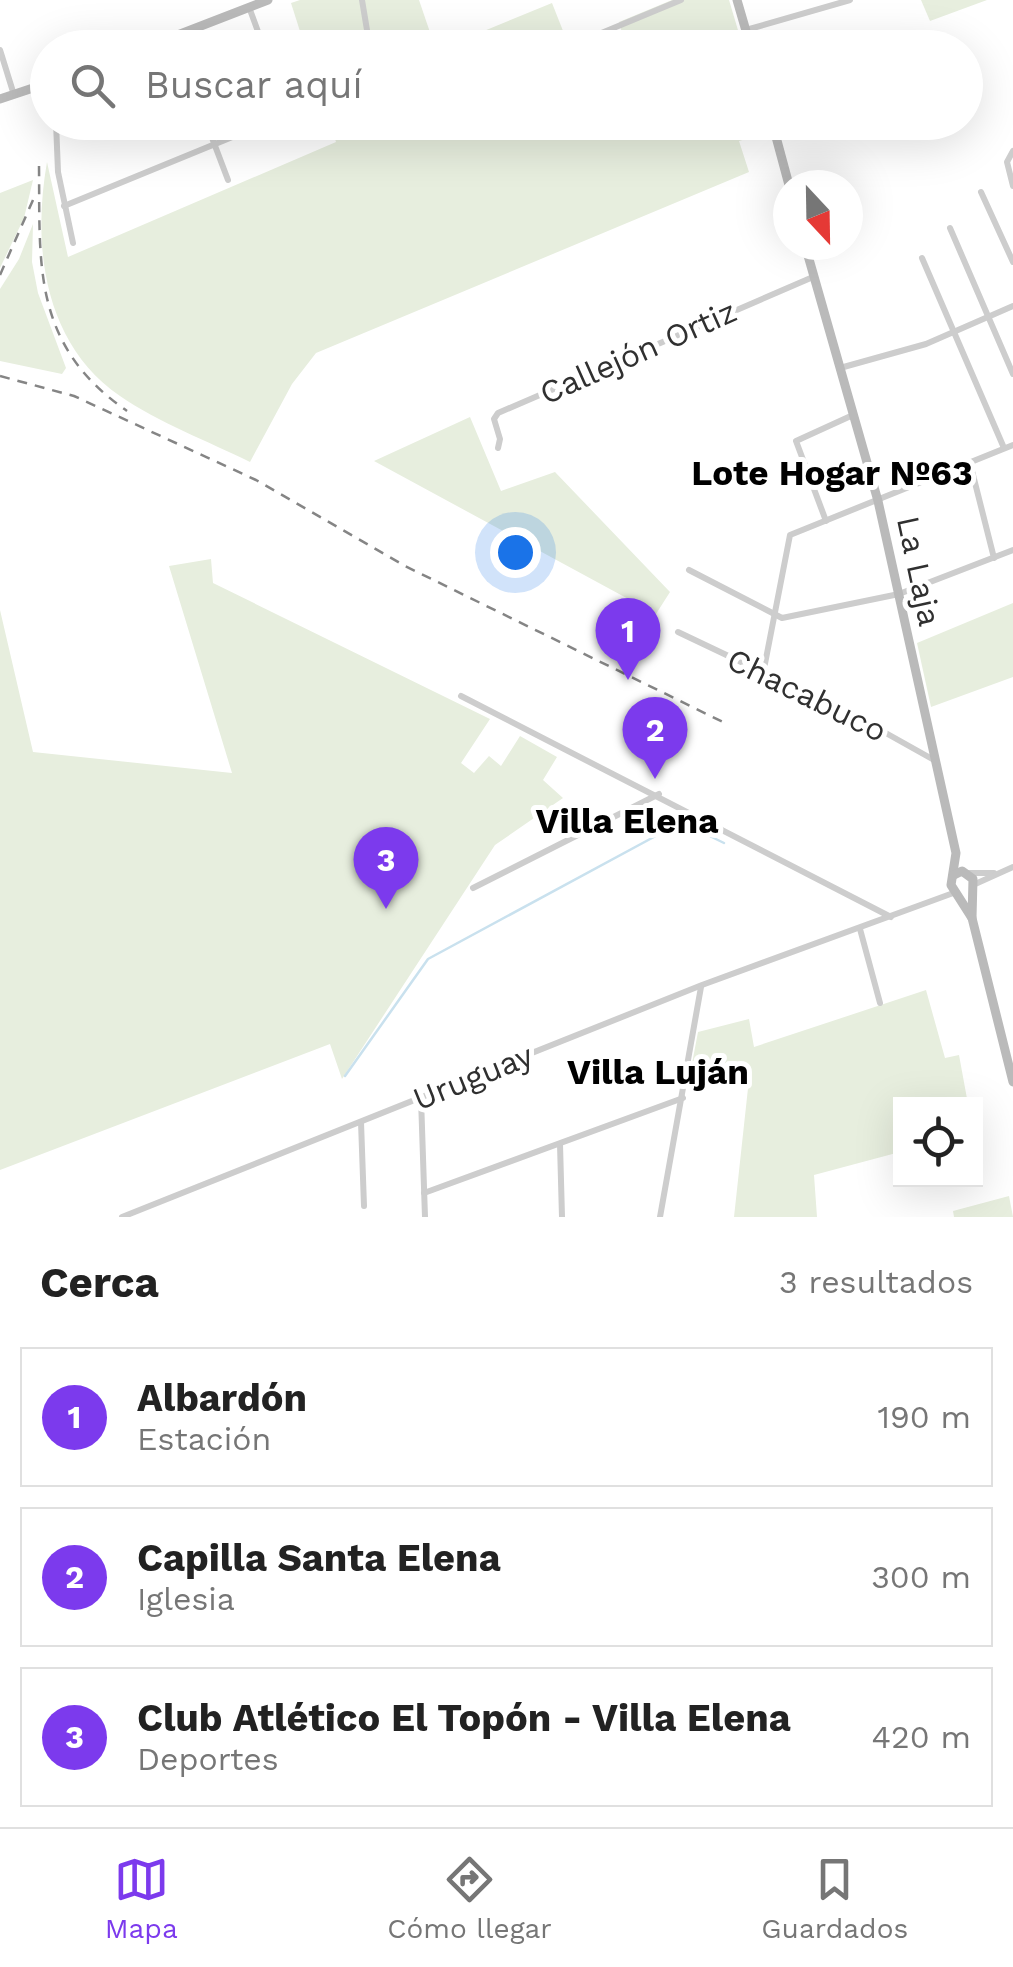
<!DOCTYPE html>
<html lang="es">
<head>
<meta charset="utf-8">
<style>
	body { margin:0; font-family:"Work Sans",sans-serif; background:#f6f6f6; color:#222 }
	.controls { position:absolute; right:30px; bottom:30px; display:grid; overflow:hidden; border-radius:0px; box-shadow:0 10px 40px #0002 }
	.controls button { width:90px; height:90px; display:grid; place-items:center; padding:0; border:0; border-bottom:2px solid #e0e0e0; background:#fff; color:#222; font:50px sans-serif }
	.compass { position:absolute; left:773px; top:170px; width:90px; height:90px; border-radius:50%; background:#fff; box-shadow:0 10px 40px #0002; rotate:158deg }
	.you { position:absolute; left:515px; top:552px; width:35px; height:35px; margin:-25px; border:8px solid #fff; border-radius:50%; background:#1a73e8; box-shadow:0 0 0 15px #1a73e833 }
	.badge { display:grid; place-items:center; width:65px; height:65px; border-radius:50%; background:#7c3aed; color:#fff; font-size:32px; font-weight:700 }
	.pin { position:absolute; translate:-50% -82px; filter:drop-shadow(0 2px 5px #0008) }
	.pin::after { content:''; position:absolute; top:52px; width:35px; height:30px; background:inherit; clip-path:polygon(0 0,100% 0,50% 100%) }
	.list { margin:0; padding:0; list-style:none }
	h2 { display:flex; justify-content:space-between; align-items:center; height:130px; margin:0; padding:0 40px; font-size:42px }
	h2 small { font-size:32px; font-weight:400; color:#767676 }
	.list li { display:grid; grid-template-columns:65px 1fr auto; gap:30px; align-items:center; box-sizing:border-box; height:140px; margin:0 20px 20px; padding:0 20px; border:2px solid #e0e0e0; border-radius:0px }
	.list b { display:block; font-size:38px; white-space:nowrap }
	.list p { margin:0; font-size:32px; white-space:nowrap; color:#767676 }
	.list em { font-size:32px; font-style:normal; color:#767676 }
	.icon { flex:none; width:55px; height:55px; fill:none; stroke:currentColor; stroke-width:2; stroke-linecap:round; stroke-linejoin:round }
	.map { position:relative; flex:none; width:1013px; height:1217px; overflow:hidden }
	.search { position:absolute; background:#fff; box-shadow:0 10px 40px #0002; left:30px; right:30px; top:30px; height:110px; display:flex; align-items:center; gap:25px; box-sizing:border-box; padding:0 35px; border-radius:55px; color:#767676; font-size:38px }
	.sheet { height:610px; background:#fff }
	nav { display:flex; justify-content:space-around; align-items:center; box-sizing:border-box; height:140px; border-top:2px solid #e0e0e0; background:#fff; font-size:28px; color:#767676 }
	nav a { display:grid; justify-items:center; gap:5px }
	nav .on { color:#7c3aed }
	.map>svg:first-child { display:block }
	.green { fill:#e7eede }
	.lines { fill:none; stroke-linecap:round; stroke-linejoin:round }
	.stream { stroke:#c9e1ee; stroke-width:2.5 }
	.minor { stroke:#cdcdcd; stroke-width:6 }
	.secondary { stroke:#bababa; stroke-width:9 }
	.rail { stroke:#858585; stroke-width:2.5; stroke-dasharray:10 8; stroke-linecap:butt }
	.labels { text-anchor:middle; stroke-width:10; stroke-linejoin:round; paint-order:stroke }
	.street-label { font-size:32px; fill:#303030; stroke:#fff }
	.neighbourhood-label { font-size:35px; font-weight:bold; fill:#000; stroke:#fff }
</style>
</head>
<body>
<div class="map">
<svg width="1013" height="1217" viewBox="0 0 1013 1217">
	<rect width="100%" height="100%" fill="#fff"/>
	<g class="green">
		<path d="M 300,0 L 419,0 L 435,47 L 305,47 L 291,3 Z"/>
		<path d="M 672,0 L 729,0 L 743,47 L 626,47 L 619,22 Z"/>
		<path d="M 921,0 L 987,0 L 930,21 Z"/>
		<path d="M 552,3 L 567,41 L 551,47 L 445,47 Z"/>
		<path d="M 764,122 L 767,133 L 739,141 L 749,172 L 316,353 L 292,384 L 250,462 C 208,441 159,423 120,396 C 44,344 32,247 47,162 L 68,257 L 336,142 L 330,123 Z"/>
		<path d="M 33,180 L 24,218 L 0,268 L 0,193 Z"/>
		<path d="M 33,224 L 32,262 L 38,293 L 66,368 L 62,374 L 0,361 L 0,289 L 19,259 Z"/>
		<path d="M 470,417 L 501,491 L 555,472 L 670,592 L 656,614 L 374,461 Z"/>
		<path d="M 211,559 L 213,583 L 490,719 L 461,763 L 474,773 L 489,756 L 501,766 L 520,736 L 557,757 L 543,780 L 563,798 L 495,845 L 342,1079 L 330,1044 L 0,1170 L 0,610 L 33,752 L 232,773 L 169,566 Z"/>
		<path d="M 1013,603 L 1013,677 L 931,707 L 917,643 Z"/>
		<path d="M 926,990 L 945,1058 L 959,1055 L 968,1104 L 900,1104 L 900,1152 L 814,1175 L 817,1217 L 734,1217 L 749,1079 L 720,1088 L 716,1068 L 690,1074 L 698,1032 L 749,1019 L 754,1047 Z"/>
		<path d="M 1009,1196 L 1013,1217 L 954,1217 L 953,1211 Z"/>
	</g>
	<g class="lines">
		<path class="stream" d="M 345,1076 L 428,959 L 676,825 L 683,823 L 724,843"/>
		<g class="minor">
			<path d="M 362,0 L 370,48"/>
			<path d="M 249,7 L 264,48"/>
			<path d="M 746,30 L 850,0"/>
			<path d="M 575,44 L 681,0"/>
			<path d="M 406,48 L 425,35"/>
			<path d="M 0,50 L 14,95"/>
			<path d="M 56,122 L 58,172 L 73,243"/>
			<path d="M 206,122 L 228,180"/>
			<path d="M 1013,151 L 1007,162 L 1013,186"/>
			<path d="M 981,192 L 1013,262"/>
			<path d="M 64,206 L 269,122"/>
			<path d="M 950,228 L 1013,374"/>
			<path d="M 922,258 L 1004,448"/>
			<path d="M 840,368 L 926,344 L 1013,306"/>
			<path d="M 498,448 L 500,439 L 494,419 L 498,413 L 813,277"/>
			<path d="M 970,463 L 994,558"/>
			<path d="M 826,521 L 796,441 L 853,415"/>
			<path d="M 689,570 L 782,618 L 899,594 L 1013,550"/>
			<path d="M 678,632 L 859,718 L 934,760"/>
			<path d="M 763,674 L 790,535 L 1013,445"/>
			<path d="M 461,696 L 891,917"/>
			<path d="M 969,873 L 994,873"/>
			<path d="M 973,885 L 1013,867"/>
			<path d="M 473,888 L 659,794"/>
			<path d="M 860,929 L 880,1003"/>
			<path d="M 421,1098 L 425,1217"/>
			<path d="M 361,1122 L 364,1206"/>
			<path d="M 560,1144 L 562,1217"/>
			<path d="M 424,1193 L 683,1098"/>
			<path d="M 122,1217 L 702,985 L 956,892"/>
			<path d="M 660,1217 L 701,987"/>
		</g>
		<g class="secondary">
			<path d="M 737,0 L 751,48"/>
			<path d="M 144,48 L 268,0"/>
			<path d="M 0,99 L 48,83"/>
			<path d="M 772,122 L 789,185"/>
			<path d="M 805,245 L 878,501 L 956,853 L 951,885 L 972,918"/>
			<path d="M 954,875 L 962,871 L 973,879 L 972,918 L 1013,1082"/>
		</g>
		<g class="rail">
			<path d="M 39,166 C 40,266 32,345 127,411"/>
			<path d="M 0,275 L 33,200"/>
			<path d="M 0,376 L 74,396 L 256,480 L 405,566 L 727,724"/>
		</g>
	</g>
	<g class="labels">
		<g class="street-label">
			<text transform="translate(638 352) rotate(-24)" y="11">Callejón Ortiz</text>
			<text transform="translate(919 571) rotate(78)" y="11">La Laja</text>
			<text transform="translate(807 695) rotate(26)" y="11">Chacabuco</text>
			<text transform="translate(473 1077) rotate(-22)" y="11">Uruguay</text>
		</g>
		<g class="neighbourhood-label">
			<text x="832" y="485">Lote Hogar Nº63</text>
			<text x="627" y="833">Villa Elena</text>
			<text x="658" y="1084">Villa Luján</text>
		</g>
	</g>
</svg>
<div class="controls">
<button><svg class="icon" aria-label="locate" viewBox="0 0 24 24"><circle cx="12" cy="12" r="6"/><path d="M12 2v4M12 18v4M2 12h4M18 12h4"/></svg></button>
</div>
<svg class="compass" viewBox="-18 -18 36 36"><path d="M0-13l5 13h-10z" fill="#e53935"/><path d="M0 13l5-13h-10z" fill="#767676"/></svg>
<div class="you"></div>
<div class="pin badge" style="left:628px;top:680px">1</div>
<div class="pin badge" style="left:655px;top:779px">2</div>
<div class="pin badge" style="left:386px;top:909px">3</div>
<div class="search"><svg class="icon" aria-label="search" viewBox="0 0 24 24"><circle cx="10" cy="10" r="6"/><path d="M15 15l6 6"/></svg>Buscar aquí</div>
</div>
<section class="sheet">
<h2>Cerca<small>3 resultados</small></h2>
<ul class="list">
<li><span class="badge">1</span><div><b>Albardón</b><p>Estación</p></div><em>190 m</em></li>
<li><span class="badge">2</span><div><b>Capilla Santa Elena</b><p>Iglesia</p></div><em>300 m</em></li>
<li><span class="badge">3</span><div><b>Club Atlético El Topón - Villa Elena</b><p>Deportes</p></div><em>420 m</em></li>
</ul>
</section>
<nav>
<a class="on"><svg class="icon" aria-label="map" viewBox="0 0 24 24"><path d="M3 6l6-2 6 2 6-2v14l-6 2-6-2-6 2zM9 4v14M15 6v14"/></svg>Mapa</a>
<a><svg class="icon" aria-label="directions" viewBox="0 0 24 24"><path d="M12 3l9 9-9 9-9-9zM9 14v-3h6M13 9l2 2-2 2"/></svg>Cómo llegar</a>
<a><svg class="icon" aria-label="saved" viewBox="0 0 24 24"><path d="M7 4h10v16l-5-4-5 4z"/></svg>Guardados</a>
</nav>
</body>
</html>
